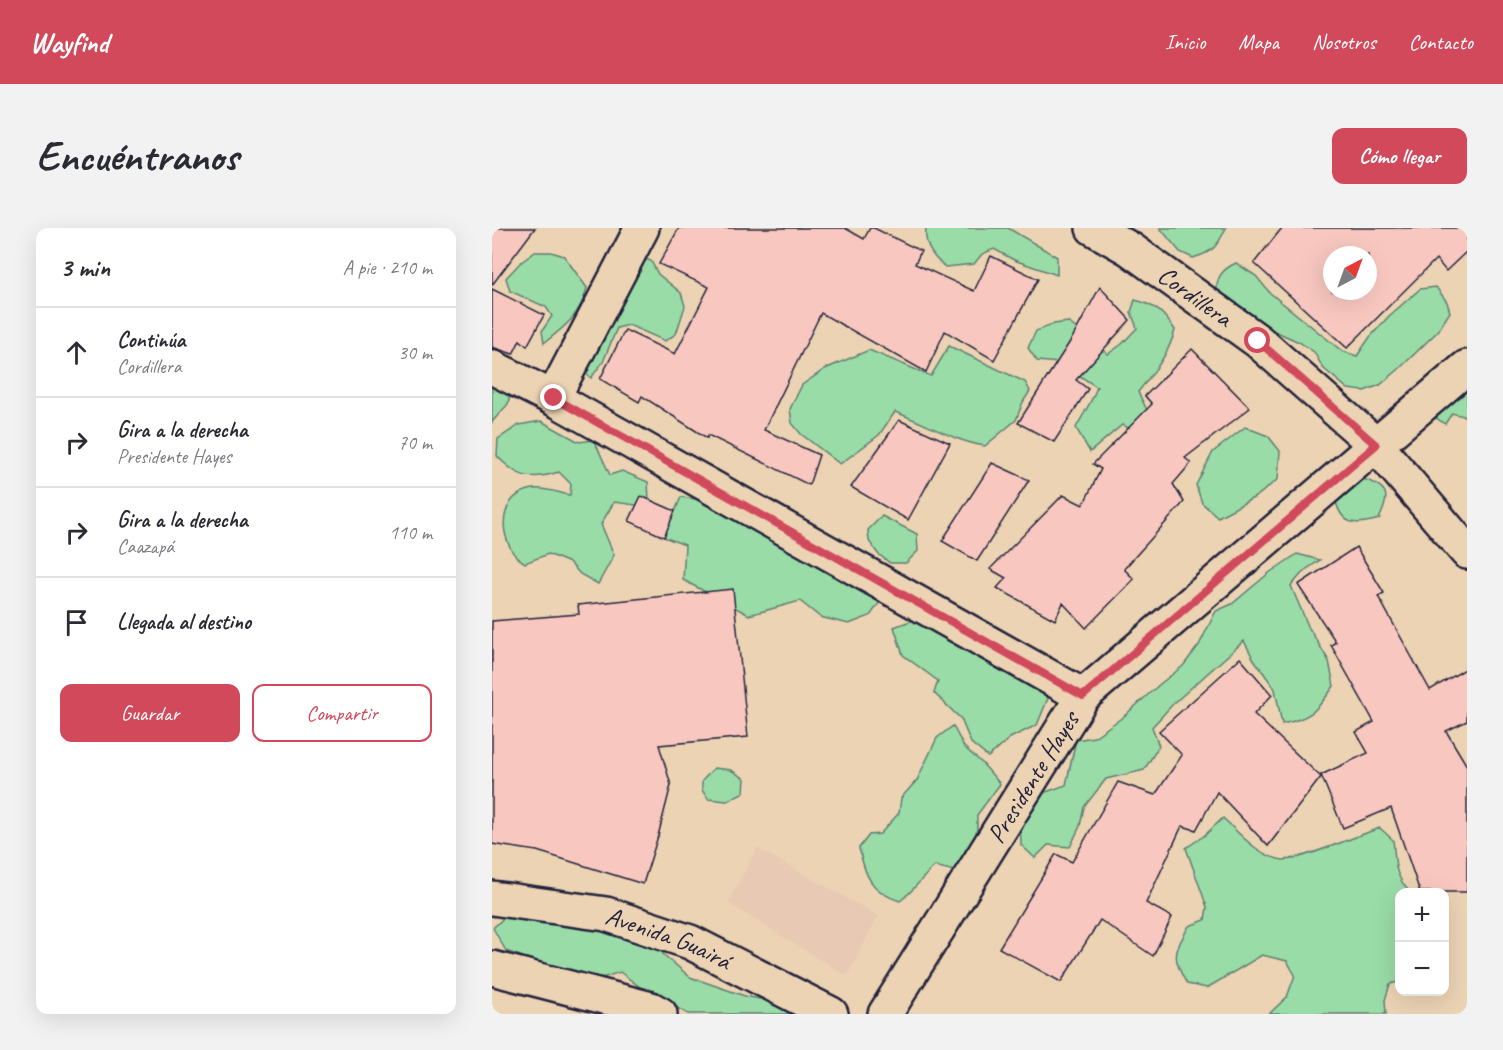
<!DOCTYPE html>
<html lang="es">
<head>
<meta charset="utf-8">
<style>
	body { margin:0; font-family:Caveat,sans-serif; background:#f2f2f3; color:#2b2b33 }
	.controls { position:absolute; right:18px; bottom:18px; display:grid; overflow:hidden; border-radius:12px; box-shadow:0 6px 24px #0002 }
	.controls button { width:54px; height:54px; display:grid; place-items:center; padding:0; border:0; border-bottom:2px solid #e1e1e2; background:#fff; color:#2b2b33; font:30px sans-serif }
	.compass { position:absolute; left:831px; top:18px; width:54px; height:54px; border-radius:50%; background:#fff; box-shadow:0 6px 24px #0002; rotate:41deg }
	.stop { position:absolute; width:18px; height:18px; margin:-14px; border:4px solid #d1495b; border-radius:50%; background:#fff }
	.stop.end { background:#d1495b; border-color:#fff; box-shadow:0 2px 6px #0008 }
	.list { margin:0; padding:0; list-style:none }
	h2 { display:flex; justify-content:space-between; align-items:center; height:78px; margin:0; padding:0 24px; font-size:26px }
	h2 small { font-size:20px; font-weight:400; color:#7c7c81 }
	.list li { display:grid; grid-template-columns:39px 1fr auto; gap:18px; align-items:center; box-sizing:border-box; height:90px; padding:0 24px; border-top:2px solid #e1e1e2 }
	.list b { display:block; font-size:22px; white-space:nowrap }
	.list p { margin:0; font-size:20px; white-space:nowrap; color:#7c7c81 }
	.list em { font-size:20px; font-style:normal; color:#7c7c81 }
	.actions { display:flex; gap:12px; padding:18px 24px }
	.actions a { flex:1; padding:14px 0; border:2px solid #d1495b; border-radius:12px; text-align:center; font-size:21px; color:#d1495b }
	.actions .main { background:#d1495b; color:#fff }
	.icon { flex:none; width:33px; height:33px; fill:none; stroke:currentColor; stroke-width:2; stroke-linecap:round; stroke-linejoin:round }
	.map { position:relative; flex:none; width:975px; height:786px; overflow:hidden; border-radius:12px }
	header { display:flex; align-items:center; gap:36px; box-sizing:border-box; height:84px; padding:0 30px; background:#d1495b; color:#fff }
	header strong { font-size:28px }
	nav { display:flex; gap:33px; margin-inline-start:auto; font-size:21px }
	.intro { display:flex; align-items:center; justify-content:space-between; box-sizing:border-box; height:144px; padding:0 36px }
	h1 { margin:0; font-size:42px }
	.button { padding:15px 27px; border-radius:12px; background:#d1495b; color:#fff; font-size:21px; font-weight:700 }
	main { display:flex; gap:36px; padding:0 36px }
	aside { flex:1; background:#fff; border-radius:12px; box-shadow:0 6px 24px #0002 }
	.map>svg:first-child { display:block }
	.built { fill:#e8c9b3 }
	.green { fill:#99dca7; stroke:#5e7f71; stroke-width:1.5 }
	.building { fill:#f8c8c0; stroke:#22223b; stroke-width:1.5; fill-rule:evenodd }
	.lines { fill:none; stroke-linecap:round; stroke-linejoin:round }
	.street-casing { stroke:#22223b; stroke-width:38 }
	.street { stroke:#ecd3b4; stroke-width:33 }
	.route { stroke:#d1495b; stroke-width:8 }
	.labels { text-anchor:middle; stroke-width:6; stroke-linejoin:round; paint-order:stroke }
	.street-label { font-size:26px; fill:#22223b; stroke:#ecd3b4 }
</style>
</head>
<body>
<header>
<strong>Wayfind</strong>
<nav><a>Inicio</a><a>Mapa</a><a>Nosotros</a><a>Contacto</a></nav>
</header>
<div class="intro"><h1>Encuéntranos</h1><a class="button">Cómo llegar</a></div>
<main>
<aside>
<h2>3 min<small>A pie · 210 m</small></h2>
<ul class="list">
<li><svg class="icon" aria-label="ahead" viewBox="0 0 24 24"><path d="M12 20V5M6 11l6-6 6 6"/></svg><div><b>Continúa</b><p>Cordillera</p></div><em>30 m</em></li>
<li><svg class="icon" aria-label="right" viewBox="0 0 24 24"><path d="M7 20v-9h11M14 6l5 5-5 5"/></svg><div><b>Gira a la derecha</b><p>Presidente Hayes</p></div><em>70 m</em></li>
<li><svg class="icon" aria-label="right" viewBox="0 0 24 24"><path d="M7 20v-9h11M14 6l5 5-5 5"/></svg><div><b>Gira a la derecha</b><p>Caazapá</p></div><em>110 m</em></li>
<li><svg class="icon" aria-label="arrive" viewBox="0 0 24 24"><path d="M6 21V4h12l-3 4 3 4H6"/></svg><div><b>Llegada al destino</b></div></li>
</ul>
<div class="actions"><a class="main">Guardar</a><a>Compartir</a></div>
</aside>
<div class="map">
<svg width="975" height="786" viewBox="0 0 975 786">
	<rect width="100%" height="100%" fill="#ecd3b4"/>
	<filter id="ink" filterUnits="userSpaceOnUse"><feTurbulence type="fractalNoise" baseFrequency=".0167" numOctaves="2"/><feDisplacementMap in="SourceGraphic" scale="12" xChannelSelector="R" yChannelSelector="G"/><feConvolveMatrix kernelMatrix="1 2 1 2 8 2 1 2 1" color-interpolation-filters="sRGB"/></filter>
	<g filter="url(#ink)">
		<path class="built" d="M 265,620 L 386,688 L 355,748 L 236,675 Z"/>
		<g class="green">
			<path d="M 434,0 L 516,0 L 565,29 L 565,47 L 522,32 L 502,21 L 490,26 L 482,36 L 453,39 C 440,29 432,17 434,0 Z"/>
			<path d="M 668,0 L 734,0 C 725,19 721,24 701,30 L 688,24 Z"/>
			<path d="M 43,24 L 59,24 L 72,28 L 95,60 C 89,86 73,99 52,115 L 50,103 L 60,88 L 54,79 L 18,63 L 14,50 L 28,35 Z"/>
			<path d="M 145,28 L 159,33 L 166,46 L 189,65 L 193,78 L 184,106 L 173,113 L 137,97 L 125,100 L 111,134 L 99,150 L 90,143 Z"/>
			<path d="M 744,35 L 764,48 L 778,65 L 850,123 L 865,128 L 878,109 L 897,88 L 928,61 L 944,59 L 955,74 L 958,84 L 946,103 L 906,142 L 888,157 L 872,163 L 856,161 L 831,140 L 822,124 L 807,114 L 760,93 L 724,65 C 725,49 729,42 744,35 Z"/>
			<path d="M 643,72 C 663,77 671,84 683,102 C 677,126 662,144 646,164 L 657,186 L 639,201 L 630,197 L 598,224 L 584,200 C 591,186 600,174 605,159 L 568,135 L 545,133 L 536,120 L 544,103 L 562,96 L 576,94 L 616,126 L 630,116 L 645,100 L 639,84 Z"/>
			<path d="M 457,118 L 533,154 L 538,163 L 531,174 L 524,192 L 493,218 C 461,213 434,195 403,184 L 387,207 L 348,236 L 309,206 L 300,195 L 298,181 L 310,157 L 333,141 L 377,122 L 439,148 Z"/>
			<path d="M 975,144 L 975,189 L 960,185 L 953,196 L 937,185 Z"/>
			<path d="M 0,156 L 19,164 L 16,176 L 0,194 Z"/>
			<path d="M 49,193 L 87,214 L 102,212 L 118,247 L 130,243 L 156,254 L 157,272 L 144,277 L 122,274 L 109,296 L 122,327 L 106,356 L 88,346 L 78,335 L 56,326 L 33,335 C 29,332 22,328 20,323 C 6,298 10,267 41,261 C 52,259 67,265 78,267 L 79,256 L 67,244 C 37,253 26,250 5,228 L 6,211 L 27,197 Z"/>
			<path d="M 753,199 L 776,208 L 788,223 L 786,251 L 765,268 L 726,289 L 710,275 L 704,257 L 721,224 Z"/>
			<path d="M 871,251 C 898,259 898,268 887,291 C 863,298 849,298 843,270 L 860,252 Z"/>
			<path d="M 189,269 L 211,272 L 238,269 L 277,271 L 301,284 L 317,303 L 390,371 L 378,388 L 357,396 L 328,389 L 308,373 L 257,387 L 191,352 L 193,317 L 172,309 Z"/>
			<path d="M 390,288 L 425,306 L 426,323 L 414,335 L 398,335 L 386,326 L 377,313 L 376,302 Z"/>
			<path d="M 805,326 L 828,332 L 812,343 L 799,358 L 817,400 L 837,433 L 842,458 C 825,482 820,490 790,496 L 783,461 L 761,430 L 752,413 L 681,476 L 660,499 L 667,518 L 652,542 L 614,551 L 592,579 L 588,598 L 578,619 L 556,617 L 543,630 L 529,617 L 528,590 L 531,575 L 551,565 L 574,557 L 584,512 L 602,509 L 631,489 L 668,456 L 691,438 L 707,417 L 724,383 L 740,376 L 777,345 Z"/>
			<path d="M 421,392 L 452,398 L 559,463 L 545,497 L 518,510 L 496,529 L 479,515 L 469,491 L 442,465 L 446,453 L 411,427 L 402,399 Z"/>
			<path d="M 461,498 L 472,519 L 491,536 L 508,556 L 485,587 L 485,601 L 481,618 L 462,643 L 443,638 C 430,649 422,663 408,673 C 379,664 373,648 367,620 L 377,607 L 388,606 L 407,585 L 409,570 L 425,552 L 445,510 Z"/>
			<path d="M 222,540 L 239,542 L 253,551 L 252,564 L 235,573 L 216,571 L 210,562 L 210,553 Z"/>
			<path d="M 731,590 C 747,605 767,629 791,632 C 807,633 869,606 888,600 L 901,612 C 904,635 901,646 918,664 L 908,664 L 907,754 L 898,756 L 893,772 L 894,786 L 777,786 L 795,769 L 803,747 L 795,733 L 770,727 L 715,760 L 695,756 C 679,729 682,725 697,698 L 713,692 L 715,679 L 694,620 L 713,607 Z"/>
			<path d="M 19,683 L 150,698 L 172,727 L 198,749 L 253,768 L 278,773 L 314,786 L 196,786 L 148,759 L 128,744 L 110,750 L 81,746 L 14,723 L 1,700 Z"/>
		</g>
		<g class="building">
			<path d="M 0,0 L 43,0 L 0,57 Z"/>
			<path d="M 187,0 L 353,0 L 372,11 L 378,0 L 382,0 L 429,23 L 423,36 L 482,63 L 499,28 L 546,51 L 502,132 L 453,103 L 434,144 L 329,85 L 272,202 L 327,227 L 317,257 L 216,207 L 215,210 L 150,168 L 147,174 L 108,151 L 133,102 L 183,126 L 217,59 L 167,36 Z"/>
			<path d="M 790,0 L 975,0 L 975,23 L 954,43 L 944,31 L 855,120 L 762,35 ZM 840,27 L 876,27 L 876,63 L 840,63 Z"/>
			<path d="M 608,59 L 638,92 L 584,152 L 596,161 L 562,214 L 526,195 L 579,112 Z"/>
			<path d="M 0,61 L 52,87 L 35,118 L 28,112 L 21,126 L 0,119 Z"/>
			<path d="M 700,121 L 758,180 L 693,230 L 699,235 L 681,256 L 692,274 L 632,341 L 642,351 L 594,400 L 571,375 L 563,392 L 505,360 L 514,350 L 498,341 L 571,267 L 591,277 L 609,241 L 601,236 L 660,176 L 653,168 Z"/>
			<path d="M 407,192 L 458,215 L 416,292 L 359,259 Z"/>
			<path d="M 500,235 L 537,252 L 485,333 L 450,313 Z"/>
			<path d="M 149,268 L 183,283 L 172,309 L 137,293 Z"/>
			<path d="M 864,319 L 892,365 L 886,368 L 938,462 L 975,440 L 975,493 L 954,503 L 975,538 L 975,664 L 928,664 L 899,580 L 851,600 L 829,547 L 876,525 L 864,504 L 882,494 L 839,417 L 844,414 L 806,357 Z"/>
			<path d="M 241,361 L 256,509 L 167,517 L 179,557 L 166,608 L 151,656 L 45,623 L 0,616 L 0,393 L 87,386 L 86,377 Z"/>
			<path d="M 748,430 L 780,467 L 762,486 L 829,549 L 776,618 L 725,564 L 704,602 L 690,598 L 654,675 L 680,689 L 661,728 L 608,692 L 569,754 L 507,720 L 564,626 L 580,634 L 626,554 L 663,567 L 690,527 L 667,503 Z"/>
		</g>
		<g class="lines">
			<defs>
				<g id="street">
					<path id="s1" d="M 601,0 L 638,21 L 766,113 L 884,217 L 975,324"/>
					<path d="M 0,139 L 61,170 L 591,468"/>
					<path d="M 61,170 L 150,0"/>
					<path id="s2" d="M 0,670 L 114,686 L 198,714 L 339,786"/>
					<path d="M 0,740 L 159,781 L 168,786"/>
					<path id="s3" d="M 393,786 L 591,468 L 975,139"/>
				</g>
			</defs>
			<use href="#street" class="street-casing"/>
			<use href="#street" class="street"/>
		</g>
	</g>
	<g class="lines" filter="url(#ink)">
		<path class="route" d="M 62,170 L 591,468 L 884,217 L 766,113"/>
	</g>
	<g class="labels">
		<g class="street-label">
			<text dy="9" stroke="none"><textPath href="#s1" startOffset="123">Cordillera</textPath></text>
			<text dy="9" stroke="none"><textPath href="#s3" startOffset="279">Presidente Hayes</textPath></text>
			<text dy="9" stroke="none"><textPath href="#s2" startOffset="182">Avenida Guairá</textPath></text>
		</g>
	</g>
</svg>
<div class="controls">
<button>+</button>
<button>−</button>
</div>
<svg class="compass" viewBox="-18 -18 36 36"><path d="M0-13l5 13h-10z" fill="#e53935"/><path d="M0 13l5-13h-10z" fill="#7c7c81"/></svg>
<div class="stop" style="left:766px;top:113px"></div>
<div class="stop end" style="left:62px;top:170px"></div>
</div>
</main>
</body>
</html>
